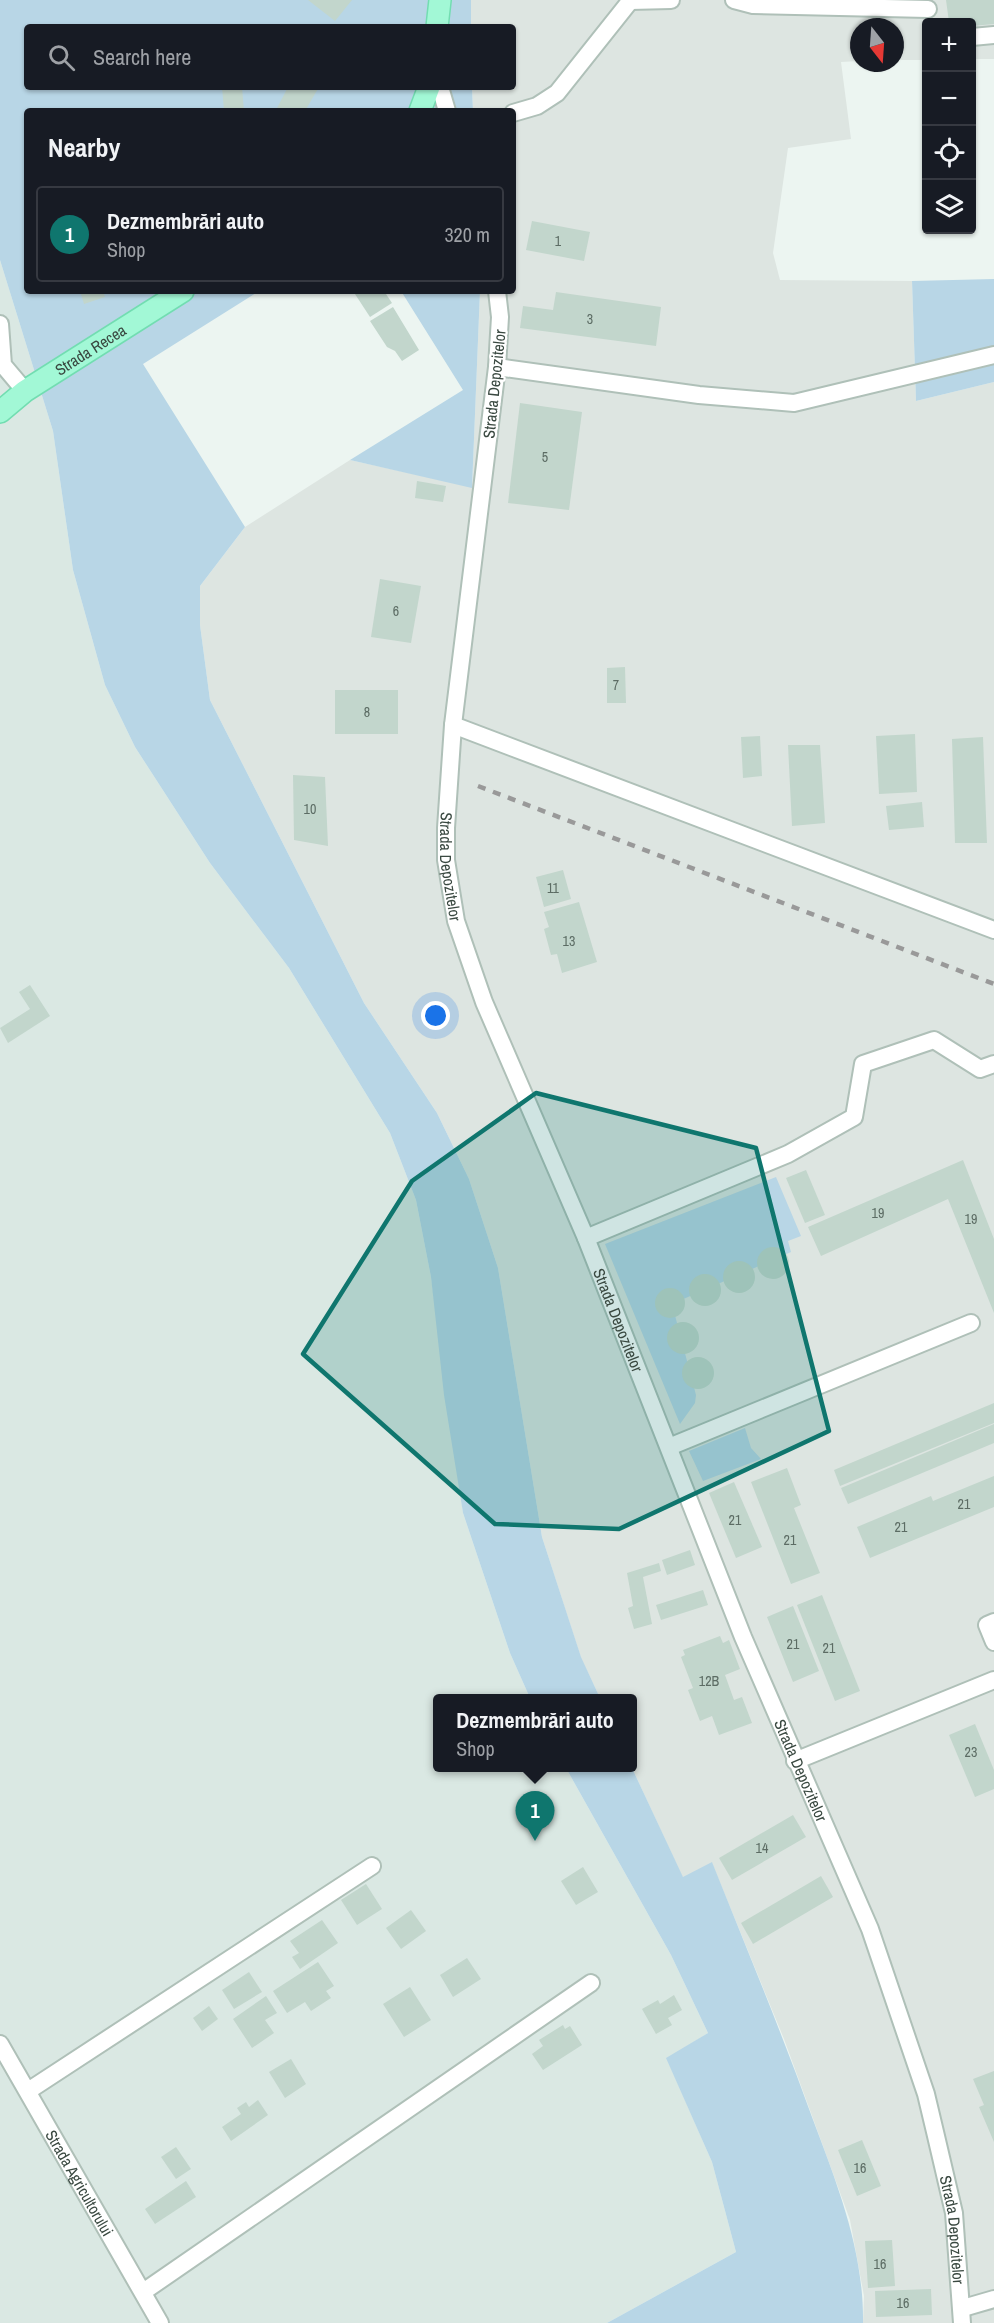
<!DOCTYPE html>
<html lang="en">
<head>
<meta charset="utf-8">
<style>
	body { margin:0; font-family:"Archivo Narrow",sans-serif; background:#20242c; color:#f1f3f6 }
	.controls { position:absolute; right:18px; top:18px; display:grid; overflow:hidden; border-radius:6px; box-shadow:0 2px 4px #0004 }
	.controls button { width:54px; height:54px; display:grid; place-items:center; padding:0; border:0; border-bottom:2px solid #363941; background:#171b24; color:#f1f3f6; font:30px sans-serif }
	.compass { position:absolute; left:850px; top:18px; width:54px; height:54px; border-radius:50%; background:#171b24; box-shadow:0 2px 4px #0004; rotate:163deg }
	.you { position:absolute; left:436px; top:1016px; width:21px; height:21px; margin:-15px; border:4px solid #fff; border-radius:50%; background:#1a73e8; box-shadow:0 0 0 9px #1a73e833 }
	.badge { display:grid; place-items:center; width:39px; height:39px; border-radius:50%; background:#0f766e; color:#fff; font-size:20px; font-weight:700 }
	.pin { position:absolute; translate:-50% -50px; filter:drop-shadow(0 2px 3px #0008) }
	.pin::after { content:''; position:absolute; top:32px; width:21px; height:18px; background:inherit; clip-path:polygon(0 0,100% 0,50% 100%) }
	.popup { position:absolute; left:433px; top:1694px; width:204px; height:78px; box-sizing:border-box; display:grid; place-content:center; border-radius:6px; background:#171b24; filter:drop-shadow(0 2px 4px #0005); font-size:20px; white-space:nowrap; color:#9ea1a6 }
	.popup b { font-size:22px; color:#f1f3f6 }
	.popup::after { content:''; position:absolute; left:50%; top:100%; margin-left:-12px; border:12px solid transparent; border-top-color:#171b24 }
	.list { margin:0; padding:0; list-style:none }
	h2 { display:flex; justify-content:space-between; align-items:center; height:78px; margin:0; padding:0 24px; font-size:26px }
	h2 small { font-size:20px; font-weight:400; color:#9ea1a6 }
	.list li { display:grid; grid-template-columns:39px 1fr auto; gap:18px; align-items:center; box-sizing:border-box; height:96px; margin:0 12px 12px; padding:0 12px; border:2px solid #363941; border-radius:6px }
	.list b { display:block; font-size:22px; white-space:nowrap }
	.list p { margin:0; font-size:20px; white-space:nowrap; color:#9ea1a6 }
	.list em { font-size:20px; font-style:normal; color:#9ea1a6 }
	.icon { flex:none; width:33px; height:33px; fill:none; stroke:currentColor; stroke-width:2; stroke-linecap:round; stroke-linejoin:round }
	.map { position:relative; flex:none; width:994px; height:2323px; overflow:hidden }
	.search { position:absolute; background:#171b24; box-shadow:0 2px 4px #0004; left:24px; top:24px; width:492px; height:66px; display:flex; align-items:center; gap:15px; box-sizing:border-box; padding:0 21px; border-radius:6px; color:#9ea1a6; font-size:22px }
	.panel { position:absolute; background:#171b24; box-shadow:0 2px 4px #0004; left:24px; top:108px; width:492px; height:186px; border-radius:6px }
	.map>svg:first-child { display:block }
	.residential { fill:#dae8e3 }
	.industrial { fill:#dde5e1 }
	.green { fill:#b8d6e6 }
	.building { fill:#c2d6cc }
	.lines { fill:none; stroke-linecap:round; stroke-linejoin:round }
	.minor-casing { stroke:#afc0b8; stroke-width:20 }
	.major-casing { stroke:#72ddb1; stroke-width:24 }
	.minor { stroke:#fff; stroke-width:16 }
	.major { stroke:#a2f8d6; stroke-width:21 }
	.rail { stroke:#999; stroke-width:4.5; stroke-dasharray:8 8; stroke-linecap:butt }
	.marked { fill:#0f766e; fill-opacity:0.2; stroke:#0f766e; stroke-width:4.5; stroke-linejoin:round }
	.labels { text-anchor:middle; stroke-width:4.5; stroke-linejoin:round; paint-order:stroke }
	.number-label { font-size:14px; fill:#5c6c64 }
	.street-label { font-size:16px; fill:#3a4941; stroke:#fff }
</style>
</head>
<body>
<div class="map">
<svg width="994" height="2323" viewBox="0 0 994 2323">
	<rect width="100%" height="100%" fill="#ecf5f1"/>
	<path class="residential" d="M 0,260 L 53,431 L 73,570 L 105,685 L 135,747 L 210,863 L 289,968 L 390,1133 L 416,1200 L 431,1277 L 463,1513 L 510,1653 L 530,1698 L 438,1698 L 438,1768 L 566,1768 L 671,1955 L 708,2033 L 667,2059 L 712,2162 L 736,2252 L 607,2323 L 0,2323 Z"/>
	<path class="industrial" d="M 471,0 L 994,0 L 994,59 L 972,59 L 972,22 L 926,22 L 926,60 L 895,60 L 895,27 L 859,27 L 859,61 L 841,62 L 851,139 L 788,148 L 773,253 L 780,280 L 912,281 L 916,401 L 994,382 L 994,2323 L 863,2323 L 864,2296 L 850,2220 L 784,2039 L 712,1863 L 683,1878 L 632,1768 L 632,1698 L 600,1698 L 581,1658 L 542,1537 L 498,1268 L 469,1179 L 437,1113 L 364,1003 L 210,700 L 200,625 L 200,586 L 245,527 L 350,460 L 472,487 L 480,291 L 513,291 L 513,111 L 473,111 L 472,87 L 513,87 L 513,27 L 471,27 Z"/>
	<g class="green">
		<path d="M 0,0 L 471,0 L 471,27 L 27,27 L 27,87 L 472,87 L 473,111 L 27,111 L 27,291 L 259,291 L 143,364 L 245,527 L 200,586 L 200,625 L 210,700 L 364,1003 L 437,1113 L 469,1179 L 498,1268 L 542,1537 L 581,1657 L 600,1698 L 530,1698 L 510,1653 L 463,1513 L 444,1395 L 431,1277 L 416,1200 L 390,1133 L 289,968 L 210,863 L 135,747 L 105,685 L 73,570 L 53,431 L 0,260 Z"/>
		<path d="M 994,279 L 994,382 L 916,401 L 912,281 Z"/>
		<path d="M 401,291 L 480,291 L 472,488 L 350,460 L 463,390 Z"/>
		<path d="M 776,1177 L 801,1236 L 788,1241 L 791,1252 L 672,1304 L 696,1395 L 695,1403 L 680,1424 L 605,1244 Z"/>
		<path d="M 745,1428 L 751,1448 L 761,1459 L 703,1481 L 689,1451 Z"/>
		<path d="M 566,1768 L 632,1768 L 683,1877 L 712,1862 C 746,1947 781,2031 812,2117 C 837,2184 864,2250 863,2323 L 607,2323 L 736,2252 L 712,2162 L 666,2058 L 708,2033 L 671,1955 Z"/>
	</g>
	<g class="building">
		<path d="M 308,0 L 352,0 L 335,21 Z"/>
		<path d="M 946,0 L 994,0 L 994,24 L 972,26 L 972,22 L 949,22 Z"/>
		<path d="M 222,87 L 242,87 L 244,111 L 224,111 Z"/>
		<path d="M 288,87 L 319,87 L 305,111 L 278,111 L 276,110 Z"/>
		<path d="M 532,221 L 590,232 L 584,261 L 526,250 Z"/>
		<path d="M 80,291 L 103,291 L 105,297 L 84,304 Z"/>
		<path d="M 353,291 L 384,291 L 392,303 L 370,317 Z"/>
		<path d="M 556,292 L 661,307 L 656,346 L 520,328 L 523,306 L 553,310 Z"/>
		<path d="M 393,307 L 419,350 L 402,361 L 395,351 L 387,347 L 370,321 Z"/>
		<path d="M 520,403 L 582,412 L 569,510 L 508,503 Z"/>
		<path d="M 417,481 L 446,486 L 443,502 L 415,498 Z"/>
		<path d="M 380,579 L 421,586 L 411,643 L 371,637 Z"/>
		<path d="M 625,667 L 626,703 L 607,703 L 607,668 Z"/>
		<rect x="335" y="690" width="63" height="44"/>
		<path d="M 915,734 L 917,792 L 879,794 L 876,736 Z"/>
		<path d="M 760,736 L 762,776 L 743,778 L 741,737 Z"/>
		<path d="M 983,737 L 987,843 L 955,843 L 952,739 Z"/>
		<path d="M 788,745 L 820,745 L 825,823 L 792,826 Z"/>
		<path d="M 293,775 L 325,777 L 328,846 L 294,840 Z"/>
		<path d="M 922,802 L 924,827 L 889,830 L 886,806 Z"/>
		<path d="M 563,870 L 571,899 L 544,907 L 536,877 Z"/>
		<path d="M 579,902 L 597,962 L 562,973 L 557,954 L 551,955 L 544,929 L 549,927 L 544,912 Z"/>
		<path d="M 30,985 L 50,1016 L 8,1043 L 0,1028 L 30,1009 L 19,992 Z"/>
		<path d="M 963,1160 L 994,1239 L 994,1313 L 948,1199 L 821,1256 L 808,1227 Z"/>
		<path d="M 806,1170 L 825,1215 L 805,1223 L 786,1178 Z"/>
		<circle cx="773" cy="1263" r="16"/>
		<circle cx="739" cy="1277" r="16"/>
		<circle cx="705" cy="1290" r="16"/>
		<circle cx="670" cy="1303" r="15"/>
		<circle cx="683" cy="1338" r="16"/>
		<circle cx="698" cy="1373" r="16"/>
		<path d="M 994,1403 L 994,1423 L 840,1486 L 834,1470 Z"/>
		<path d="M 994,1424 L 994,1443 L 848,1504 L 841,1488 Z"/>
		<path d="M 787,1468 L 801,1505 L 794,1508 L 820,1573 L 791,1584 L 751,1482 Z"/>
		<path d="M 994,1476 L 994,1507 L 870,1558 L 857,1527 L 931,1496 L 933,1501 Z"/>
		<path d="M 734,1482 L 762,1547 L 736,1558 L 709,1493 Z"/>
		<path d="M 690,1550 L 695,1565 L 667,1575 L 662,1560 Z"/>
		<path d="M 659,1563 L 661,1571 L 643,1577 L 652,1624 L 634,1629 L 628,1608 L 633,1606 L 627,1573 Z"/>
		<path d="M 703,1590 L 708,1605 L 661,1620 L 656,1605 Z"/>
		<path d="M 822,1595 L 860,1691 L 835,1701 L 797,1605 Z"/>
		<path d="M 793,1606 L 819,1671 L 793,1682 L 767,1617 Z"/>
		<path d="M 720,1636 L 723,1643 L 729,1640 L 740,1669 L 725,1675 L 734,1700 L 742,1697 L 752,1723 L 719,1735 L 712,1716 L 700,1721 L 688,1690 L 693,1688 L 681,1657 L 685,1655 L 683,1650 Z"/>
		<path d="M 975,1724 L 994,1770 L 994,1789 L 975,1797 L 949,1735 Z"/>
		<path d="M 793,1815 L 806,1837 L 732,1880 L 719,1858 Z"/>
		<path d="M 583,1867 L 598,1892 L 576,1905 L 561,1881 Z"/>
		<path d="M 821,1876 L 833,1897 L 753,1944 L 741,1923 Z"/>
		<path d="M 366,1884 L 382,1909 L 357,1925 L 341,1900 Z"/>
		<path d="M 411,1910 L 426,1931 L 401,1949 L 386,1928 Z"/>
		<path d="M 322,1920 L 338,1943 L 300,1969 L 292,1957 L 299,1953 L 290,1941 Z"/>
		<path d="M 467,1958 L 481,1979 L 453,1997 L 440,1975 Z"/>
		<path d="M 318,1962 L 334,1986 L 326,1991 L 331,1998 L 311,2011 L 305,2002 L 287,2013 L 273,1991 Z"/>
		<path d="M 249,1972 L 262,1992 L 234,2009 L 222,1990 Z"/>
		<path d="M 410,1987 L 431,2020 L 404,2037 L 383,2004 Z"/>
		<path d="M 674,1995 L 682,2010 L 668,2018 L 672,2025 L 656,2034 L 642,2009 L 658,2000 L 660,2004 Z"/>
		<path d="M 266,1996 L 277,2013 L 265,2020 L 274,2033 L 252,2048 L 233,2019 Z"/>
		<path d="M 209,2006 L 218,2019 L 202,2031 L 193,2018 Z"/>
		<path d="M 563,2025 L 565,2029 L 570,2026 L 582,2045 L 543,2070 L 532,2054 L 543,2046 L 539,2040 Z"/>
		<path d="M 291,2059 L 306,2084 L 285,2098 L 269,2072 Z"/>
		<path d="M 994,2071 L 994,2142 L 979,2107 L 984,2105 L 973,2079 Z"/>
		<path d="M 258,2100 L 268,2115 L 231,2141 L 222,2127 L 241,2114 L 237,2108 L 246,2102 L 249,2107 Z"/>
		<path d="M 862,2140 L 881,2186 L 857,2196 L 838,2150 Z"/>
		<path d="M 176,2147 L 191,2169 L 176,2179 L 161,2157 Z"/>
		<path d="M 186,2181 L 196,2197 L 155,2224 L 145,2209 Z"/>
		<path d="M 892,2240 L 895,2286 L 868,2288 L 865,2241 Z"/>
		<path d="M 931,2289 L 932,2315 L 876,2317 L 875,2291 Z"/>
	</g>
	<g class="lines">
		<defs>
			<g id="minor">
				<path d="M 734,0 L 753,5 L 928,9"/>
				<path d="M 630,1 L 671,0"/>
				<path d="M 972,37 L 994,35"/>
				<path d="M 440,87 L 447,111"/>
				<path d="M 513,113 L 537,106 L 557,93 L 631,0"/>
				<path id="s1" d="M 497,291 L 500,317 L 497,367 L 453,725 L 446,828 L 446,860 L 456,921 L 484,1002 L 586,1238 L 743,1637 L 870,1929 L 926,2094 L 936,2136 L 954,2213 L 962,2323"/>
				<path d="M 0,324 L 3,365 L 25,391"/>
				<path d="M 497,367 L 699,395 L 794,403 L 994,355"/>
				<path d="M 453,725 L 994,930"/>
				<path d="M 586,1238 L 788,1154 L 854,1117 L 863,1064 L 934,1040 L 980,1069 L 994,1064"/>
				<path d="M 669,1447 L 971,1323"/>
				<path d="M 994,1622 L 987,1625 L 994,1642"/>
				<path d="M 795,1761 L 994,1680"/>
				<path id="s2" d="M 0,2044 L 160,2323"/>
				<path d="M 28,2091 L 372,1866"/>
				<path d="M 143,2292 L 591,1983"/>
				<path d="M 963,2308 L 994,2299"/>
			</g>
			<g id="major">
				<path d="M 437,27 L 440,0"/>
				<path d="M 420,111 L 429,87"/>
				<path id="s3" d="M 0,412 L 25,391 L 183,291"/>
			</g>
		</defs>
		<use href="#minor" class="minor-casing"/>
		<use href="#major" class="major-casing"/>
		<use href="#minor" class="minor"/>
		<use href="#major" class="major"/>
		<path class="rail" d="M 478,786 L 994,984"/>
	</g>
	<path class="marked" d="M 536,1093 L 756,1148 L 829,1431 L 619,1529 L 495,1524 L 303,1354 L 412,1181 Z"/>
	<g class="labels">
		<g class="number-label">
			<text x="558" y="246">1</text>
			<text x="590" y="324">3</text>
			<text x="545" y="462">5</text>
			<text x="396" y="616">6</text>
			<text x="616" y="690">7</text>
			<text x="367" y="717">8</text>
			<text x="310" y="814">10</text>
			<text x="553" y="893">11</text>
			<text x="569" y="946">13</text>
			<text x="878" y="1218">19</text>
			<text x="971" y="1224">19</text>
			<text x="964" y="1509">21</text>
			<text x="735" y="1525">21</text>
			<text x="901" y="1532">21</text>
			<text x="790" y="1545">21</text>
			<text x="793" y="1649">21</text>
			<text x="829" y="1653">21</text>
			<text x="709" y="1686">12B</text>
			<text x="971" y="1757">23</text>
			<text x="762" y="1853">14</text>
			<text x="860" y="2173">16</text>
			<text x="880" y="2269">16</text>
			<text x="903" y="2308">16</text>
		</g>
		<g class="street-label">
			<text dy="6" stroke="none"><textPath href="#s3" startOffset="110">Strada Recea</textPath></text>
			<text transform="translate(494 384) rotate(-84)" y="6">Strada Depozitelor</text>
			<text dy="6" stroke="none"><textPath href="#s1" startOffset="579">Strada Depozitelor</textPath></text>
			<text dy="6" stroke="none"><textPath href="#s1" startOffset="1065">Strada Depozitelor</textPath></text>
			<text dy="6" stroke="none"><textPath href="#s1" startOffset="1551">Strada Depozitelor</textPath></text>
			<text dy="6" stroke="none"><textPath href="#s2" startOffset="160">Strada Agricultorului</textPath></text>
			<text dy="6" stroke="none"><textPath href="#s1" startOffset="2037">Strada Depozitelor</textPath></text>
		</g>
	</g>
</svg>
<div class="controls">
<button>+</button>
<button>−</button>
<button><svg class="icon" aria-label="locate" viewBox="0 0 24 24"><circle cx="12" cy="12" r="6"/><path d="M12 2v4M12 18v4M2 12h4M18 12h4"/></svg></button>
<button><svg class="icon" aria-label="layers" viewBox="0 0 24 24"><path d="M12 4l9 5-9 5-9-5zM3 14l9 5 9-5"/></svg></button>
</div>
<svg class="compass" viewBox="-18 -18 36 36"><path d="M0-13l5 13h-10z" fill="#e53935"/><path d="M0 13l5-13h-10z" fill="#9ea1a6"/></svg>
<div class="you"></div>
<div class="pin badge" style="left:535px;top:1841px">1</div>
<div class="popup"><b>Dezmembrări auto</b>Shop</div>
<div class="search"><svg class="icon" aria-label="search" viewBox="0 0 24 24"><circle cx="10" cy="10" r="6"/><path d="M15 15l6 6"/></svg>Search here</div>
<section class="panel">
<h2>Nearby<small></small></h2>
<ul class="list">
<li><span class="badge">1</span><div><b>Dezmembrări auto</b><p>Shop</p></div><em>320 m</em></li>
</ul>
</section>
</div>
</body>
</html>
